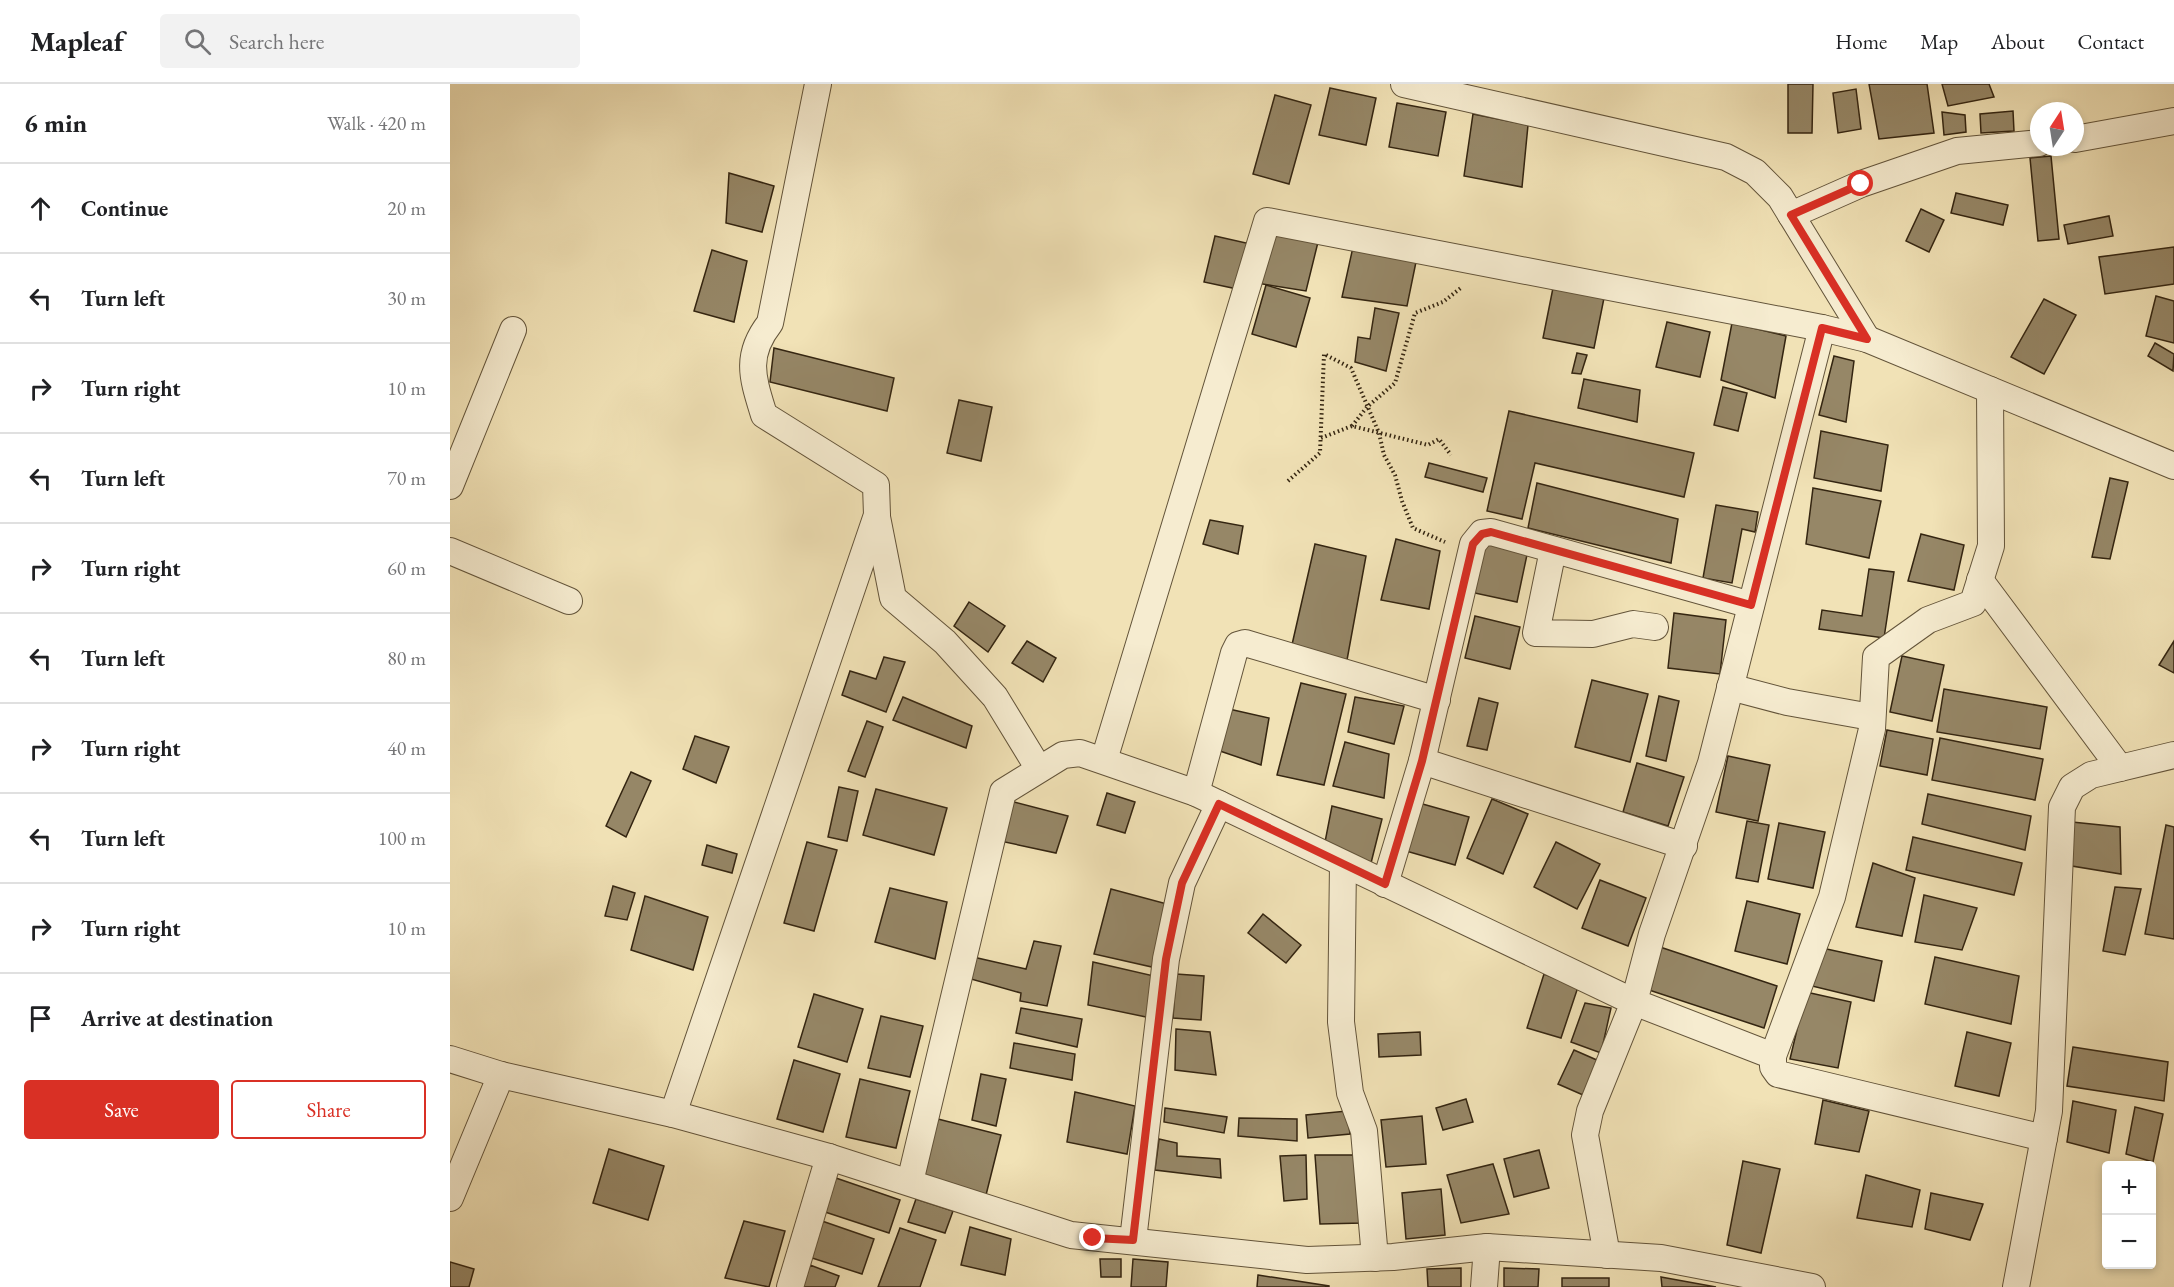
<!DOCTYPE html>
<html lang="en">
<head>
<meta charset="utf-8">
<style>
	body { margin:0; font-family:"EB Garamond",serif; background:#f2f2f2; color:#202124 }
	.controls { position:absolute; right:18px; bottom:18px; display:grid; overflow:hidden; border-radius:6px; box-shadow:0 3px 9px #0003 }
	.controls button { width:54px; height:54px; display:grid; place-items:center; padding:0; border:0; border-bottom:2px solid #e0e0e0; background:#fff; color:#202124; font:30px sans-serif }
	.compass { position:absolute; left:1580px; top:18px; width:54px; height:54px; border-radius:50%; background:#fff; box-shadow:0 3px 9px #0003; rotate:12deg }
	.stop { position:absolute; width:18px; height:18px; margin:-14px; border:4px solid #d93025; border-radius:50%; background:#fff }
	.stop.end { background:#d93025; border-color:#fff; box-shadow:0 2px 6px #0008 }
	.list { margin:0; padding:0; list-style:none }
	h2 { display:flex; justify-content:space-between; align-items:center; height:78px; margin:0; padding:0 24px; font-size:26px }
	h2 small { font-size:20px; font-weight:400; color:#757577 }
	.list li { display:grid; grid-template-columns:39px 1fr auto; gap:18px; align-items:center; box-sizing:border-box; height:90px; padding:0 24px; border-top:2px solid #e0e0e0 }
	.list b { display:block; font-size:22px; white-space:nowrap }
	.list em { font-size:20px; font-style:normal; color:#757577 }
	.actions { display:flex; gap:12px; padding:18px 24px }
	.actions a { flex:1; padding:14px 0; border:2px solid #d93025; border-radius:6px; text-align:center; font-size:21px; color:#d93025 }
	.actions .main { background:#d93025; color:#fff }
	.icon { flex:none; width:33px; height:33px; fill:none; stroke:currentColor; stroke-width:2; stroke-linecap:round; stroke-linejoin:round }
	.map { position:relative; flex:none; width:1724px; height:1203px; overflow:hidden }
	header { display:flex; align-items:center; gap:36px; box-sizing:border-box; height:84px; padding:0 30px; background:#fff; border-bottom:2px solid #e0e0e0 }
	header strong { font-size:28px }
	nav { display:flex; gap:33px; margin-inline-start:auto; font-size:21px }
	.search { width:420px; height:54px; background:#f2f2f2; display:flex; align-items:center; gap:15px; box-sizing:border-box; padding:0 21px; border-radius:6px; color:#757577; font-size:22px }
	main { display:flex }
	aside { flex:1; background:#fff }
	.map>svg:first-child { display:block }
	.building { fill:#968767; stroke:#342511; stroke-width:1.5 }
	.lines { fill:none; stroke-linecap:round; stroke-linejoin:round }
	.minor-casing { stroke:#63543a; stroke-width:28 }
	.path { stroke:#342511; stroke-width:4; stroke-dasharray:1.5 3; stroke-linecap:butt }
	.minor { stroke:#f6ecd0; stroke-width:26 }
	.route { stroke:#d93025; stroke-width:8 }
</style>
</head>
<body>
<header>
<strong>Mapleaf</strong>
<div class="search"><svg class="icon" aria-label="search" viewBox="0 0 24 24"><circle cx="10" cy="10" r="6"/><path d="M15 15l6 6"/></svg>Search here</div>
<nav><a>Home</a><a>Map</a><a>About</a><a>Contact</a></nav>
</header>
<main>
<aside>
<h2>6 min<small>Walk · 420 m</small></h2>
<ul class="list">
<li><svg class="icon" aria-label="ahead" viewBox="0 0 24 24"><path d="M12 20V5M6 11l6-6 6 6"/></svg><div><b>Continue</b></div><em>20 m</em></li>
<li><svg class="icon" aria-label="left" viewBox="0 0 24 24"><path d="M17 20v-9H6M10 6l-5 5 5 5"/></svg><div><b>Turn left</b></div><em>30 m</em></li>
<li><svg class="icon" aria-label="right" viewBox="0 0 24 24"><path d="M7 20v-9h11M14 6l5 5-5 5"/></svg><div><b>Turn right</b></div><em>10 m</em></li>
<li><svg class="icon" aria-label="left" viewBox="0 0 24 24"><path d="M17 20v-9H6M10 6l-5 5 5 5"/></svg><div><b>Turn left</b></div><em>70 m</em></li>
<li><svg class="icon" aria-label="right" viewBox="0 0 24 24"><path d="M7 20v-9h11M14 6l5 5-5 5"/></svg><div><b>Turn right</b></div><em>60 m</em></li>
<li><svg class="icon" aria-label="left" viewBox="0 0 24 24"><path d="M17 20v-9H6M10 6l-5 5 5 5"/></svg><div><b>Turn left</b></div><em>80 m</em></li>
<li><svg class="icon" aria-label="right" viewBox="0 0 24 24"><path d="M7 20v-9h11M14 6l5 5-5 5"/></svg><div><b>Turn right</b></div><em>40 m</em></li>
<li><svg class="icon" aria-label="left" viewBox="0 0 24 24"><path d="M17 20v-9H6M10 6l-5 5 5 5"/></svg><div><b>Turn left</b></div><em>100 m</em></li>
<li><svg class="icon" aria-label="right" viewBox="0 0 24 24"><path d="M7 20v-9h11M14 6l5 5-5 5"/></svg><div><b>Turn right</b></div><em>10 m</em></li>
<li><svg class="icon" aria-label="arrive" viewBox="0 0 24 24"><path d="M6 21V4h12l-3 4 3 4H6"/></svg><div><b>Arrive at destination</b></div></li>
</ul>
<div class="actions"><a class="main">Save</a><a>Share</a></div>
</aside>
<div class="map">
<svg width="1724" height="1203" viewBox="0 0 1724 1203">
	<rect width="100%" height="100%" fill="#f1e2b6"/>
	<filter id="stains"><feTurbulence type="fractalNoise" baseFrequency=".00333" numOctaves="4"/><feColorMatrix values="0 0 0 0 .2 0 0 0 0 .09 0 0 0 0 .02 0 0 0 .5 -.17"/></filter>
	<radialGradient id="worn" r=".72"><stop offset=".6" stop-color="#630" stop-opacity="0"/><stop offset="1" stop-color="#630" stop-opacity=".3"/></radialGradient>
	<g class="building">
		<path d="M 1338,0 L 1363,0 L 1362,49 L 1338,49 Z"/>
		<path d="M 1419,0 L 1477,0 L 1484,49 L 1429,55 Z"/>
		<path d="M 1492,0 L 1539,0 L 1544,13 L 1498,22 Z"/>
		<path d="M 880,4 L 926,14 L 916,61 L 869,51 Z"/>
		<path d="M 1406,5 L 1411,45 L 1388,49 L 1383,9 Z"/>
		<path d="M 825,11 L 861,21 L 839,100 L 803,90 Z"/>
		<path d="M 947,19 L 996,28 L 988,72 L 939,63 Z"/>
		<path d="M 1563,27 L 1564,47 L 1531,49 L 1530,30 Z"/>
		<path d="M 1492,28 L 1515,31 L 1516,48 L 1494,51 Z"/>
		<path d="M 1023,30 L 1078,41 L 1072,103 L 1014,92 Z"/>
		<path d="M 1601,72 L 1609,155 L 1588,157 L 1580,74 Z"/>
		<path d="M 279,89 L 324,102 L 312,148 L 276,139 Z"/>
		<path d="M 1506,109 L 1558,121 L 1553,141 L 1501,129 Z"/>
		<path d="M 1471,125 L 1494,136 L 1479,168 L 1456,157 Z"/>
		<path d="M 1659,132 L 1663,152 L 1618,160 L 1614,141 Z"/>
		<path d="M 821,144 L 869,154 L 856,207 L 806,199 Z"/>
		<path d="M 765,152 L 805,161 L 792,206 L 754,198 Z"/>
		<path d="M 903,163 L 967,173 L 957,222 L 892,213 Z"/>
		<path d="M 1724,163 L 1724,200 L 1655,210 L 1649,173 Z"/>
		<path d="M 262,166 L 297,177 L 284,238 L 244,227 Z"/>
		<path d="M 816,201 L 860,214 L 846,263 L 802,250 Z"/>
		<path d="M 1103,204 L 1154,214 L 1144,264 L 1093,254 Z"/>
		<path d="M 1706,212 L 1724,217 L 1724,259 L 1696,252 Z"/>
		<path d="M 1594,215 L 1626,231 L 1594,290 L 1561,273 Z"/>
		<path d="M 925,224 L 949,229 L 936,287 L 905,278 L 908,253 L 920,255 Z"/>
		<path d="M 1217,238 L 1260,248 L 1250,293 L 1206,283 Z"/>
		<path d="M 1282,239 L 1336,252 L 1325,314 L 1271,296 Z"/>
		<path d="M 1705,259 L 1724,270 L 1723,287 L 1698,272 Z"/>
		<path d="M 324,264 L 444,294 L 437,327 L 320,298 Z"/>
		<path d="M 1127,269 L 1137,271 L 1131,290 L 1122,289 Z"/>
		<path d="M 1384,272 L 1404,277 L 1396,338 L 1369,331 Z"/>
		<path d="M 1134,295 L 1190,306 L 1187,338 L 1128,324 Z"/>
		<path d="M 1273,303 L 1297,309 L 1288,347 L 1264,341 Z"/>
		<path d="M 509,316 L 542,323 L 531,377 L 497,369 Z"/>
		<path d="M 1059,327 L 1244,369 L 1234,413 L 1085,379 L 1072,435 L 1037,427 Z"/>
		<path d="M 1371,347 L 1438,361 L 1431,407 L 1364,394 Z"/>
		<path d="M 979,379 L 1037,394 L 1033,408 L 975,393 Z"/>
		<path d="M 1660,394 L 1678,398 L 1660,475 L 1642,473 Z"/>
		<path d="M 1087,399 L 1228,435 L 1221,479 L 1078,444 Z"/>
		<path d="M 1363,404 L 1431,417 L 1419,474 L 1356,460 Z"/>
		<path d="M 1266,421 L 1308,428 L 1305,448 L 1292,445 L 1282,499 L 1253,494 Z"/>
		<path d="M 760,436 L 793,442 L 788,470 L 753,460 Z"/>
		<path d="M 1471,450 L 1514,461 L 1504,506 L 1458,497 Z"/>
		<path d="M 946,455 L 990,467 L 979,525 L 931,516 Z"/>
		<path d="M 1031,456 L 1078,466 L 1067,518 L 1020,508 Z"/>
		<path d="M 865,460 L 916,472 L 897,576 L 841,565 Z"/>
		<path d="M 1419,485 L 1444,488 L 1434,554 L 1369,545 L 1372,526 L 1412,532 Z"/>
		<path d="M 519,518 L 555,542 L 538,568 L 504,542 Z"/>
		<path d="M 1224,529 L 1276,536 L 1270,590 L 1218,584 Z"/>
		<path d="M 1025,532 L 1070,543 L 1060,585 L 1015,574 Z"/>
		<path d="M 577,557 L 606,574 L 593,598 L 562,579 Z"/>
		<path d="M 1724,557 L 1724,589 L 1709,581 Z"/>
		<path d="M 1452,572 L 1494,581 L 1482,637 L 1440,628 Z"/>
		<path d="M 434,573 L 455,578 L 436,628 L 392,611 L 400,587 L 426,595 Z"/>
		<path d="M 1142,596 L 1198,610 L 1180,678 L 1125,663 Z"/>
		<path d="M 851,599 L 896,610 L 874,701 L 827,691 Z"/>
		<path d="M 1494,605 L 1597,623 L 1590,665 L 1487,648 Z"/>
		<path d="M 1209,612 L 1229,617 L 1216,677 L 1196,672 Z"/>
		<path d="M 453,613 L 522,642 L 516,664 L 443,636 Z"/>
		<path d="M 905,613 L 954,622 L 944,660 L 898,648 Z"/>
		<path d="M 1029,614 L 1048,619 L 1037,666 L 1017,662 Z"/>
		<path d="M 779,625 L 819,634 L 811,681 L 767,666 Z"/>
		<path d="M 417,637 L 433,643 L 415,693 L 398,687 Z"/>
		<path d="M 1437,646 L 1483,655 L 1477,691 L 1430,682 Z"/>
		<path d="M 245,652 L 279,663 L 266,699 L 233,685 Z"/>
		<path d="M 1490,654 L 1593,675 L 1585,716 L 1482,696 Z"/>
		<path d="M 895,658 L 939,670 L 934,714 L 883,702 Z"/>
		<path d="M 1278,672 L 1320,681 L 1308,737 L 1266,728 Z"/>
		<path d="M 1187,679 L 1234,693 L 1218,742 L 1173,728 Z"/>
		<path d="M 181,688 L 201,697 L 176,753 L 156,742 Z"/>
		<path d="M 389,703 L 408,707 L 397,757 L 378,753 Z"/>
		<path d="M 426,705 L 497,724 L 484,771 L 413,751 Z"/>
		<path d="M 657,709 L 685,718 L 675,749 L 647,741 Z"/>
		<path d="M 1478,710 L 1581,732 L 1575,766 L 1472,740 Z"/>
		<path d="M 1042,715 L 1078,730 L 1053,790 L 1017,774 Z"/>
		<path d="M 560,717 L 618,732 L 606,769 L 550,757 Z"/>
		<path d="M 969,719 L 1019,733 L 1005,781 L 956,767 Z"/>
		<path d="M 882,722 L 932,735 L 920,783 L 875,758 Z"/>
		<path d="M 1297,737 L 1319,741 L 1308,798 L 1286,794 Z"/>
		<path d="M 1622,738 L 1670,743 L 1671,790 L 1622,782 Z"/>
		<path d="M 1329,739 L 1375,748 L 1363,804 L 1318,795 Z"/>
		<path d="M 1716,741 L 1724,743 L 1724,855 L 1695,850 Z"/>
		<path d="M 1463,753 L 1572,779 L 1564,811 L 1456,786 Z"/>
		<path d="M 357,758 L 387,766 L 364,847 L 334,839 Z"/>
		<path d="M 1106,758 L 1150,780 L 1127,825 L 1084,803 Z"/>
		<path d="M 257,761 L 287,770 L 282,789 L 252,781 Z"/>
		<path d="M 1423,779 L 1465,794 L 1452,852 L 1406,843 Z"/>
		<path d="M 1150,796 L 1196,814 L 1178,862 L 1132,844 Z"/>
		<path d="M 163,802 L 185,809 L 177,836 L 155,832 Z"/>
		<path d="M 1665,803 L 1691,805 L 1675,871 L 1653,867 Z"/>
		<path d="M 440,804 L 497,818 L 485,875 L 425,858 Z"/>
		<path d="M 661,805 L 717,820 L 702,883 L 644,870 Z"/>
		<path d="M 1474,811 L 1527,824 L 1512,866 L 1465,858 Z"/>
		<path d="M 195,812 L 258,833 L 243,886 L 181,866 Z"/>
		<path d="M 1297,817 L 1350,830 L 1337,880 L 1285,867 Z"/>
		<path d="M 813,830 L 851,861 L 836,879 L 798,849 Z"/>
		<path d="M 584,857 L 611,862 L 597,922 L 570,917 L 571,909 L 521,895 L 523,873 L 576,885 Z"/>
		<path d="M 1210,863 L 1327,902 L 1314,944 L 1196,905 Z"/>
		<path d="M 1372,864 L 1432,877 L 1424,917 L 1362,902 Z"/>
		<path d="M 1485,873 L 1569,892 L 1561,940 L 1475,920 Z"/>
		<path d="M 643,878 L 704,892 L 701,934 L 638,921 Z"/>
		<path d="M 726,890 L 754,892 L 751,936 L 723,934 Z"/>
		<path d="M 1094,890 L 1128,903 L 1111,954 L 1077,944 Z"/>
		<path d="M 1356,908 L 1401,918 L 1388,984 L 1340,975 Z"/>
		<path d="M 364,910 L 413,925 L 397,978 L 348,963 Z"/>
		<path d="M 1135,919 L 1161,924 L 1151,969 L 1121,958 Z"/>
		<path d="M 571,924 L 632,935 L 627,963 L 566,949 Z"/>
		<path d="M 431,932 L 473,942 L 460,993 L 418,984 Z"/>
		<path d="M 726,945 L 760,948 L 766,991 L 725,986 Z"/>
		<path d="M 970,948 L 971,971 L 929,973 L 928,950 Z"/>
		<path d="M 1517,948 L 1561,959 L 1549,1012 L 1505,1002 Z"/>
		<path d="M 564,959 L 625,970 L 622,996 L 560,984 Z"/>
		<path d="M 1623,963 L 1718,978 L 1714,1017 L 1617,1002 Z"/>
		<path d="M 1124,966 L 1149,977 L 1133,1011 L 1108,1000 Z"/>
		<path d="M 344,976 L 390,990 L 373,1048 L 327,1035 Z"/>
		<path d="M 531,990 L 556,995 L 546,1042 L 522,1036 Z"/>
		<path d="M 410,995 L 460,1007 L 446,1064 L 396,1053 Z"/>
		<path d="M 625,1008 L 685,1022 L 677,1070 L 617,1058 Z"/>
		<path d="M 1016,1015 L 1023,1038 L 993,1046 L 986,1024 Z"/>
		<path d="M 1373,1016 L 1419,1027 L 1409,1068 L 1365,1060 Z"/>
		<path d="M 1623,1017 L 1666,1026 L 1659,1069 L 1617,1058 Z"/>
		<path d="M 1685,1023 L 1713,1030 L 1703,1078 L 1676,1070 Z"/>
		<path d="M 715,1024 L 777,1033 L 774,1049 L 714,1038 Z"/>
		<path d="M 897,1027 L 900,1050 L 858,1054 L 856,1031 Z"/>
		<path d="M 972,1032 L 976,1080 L 936,1083 L 931,1036 Z"/>
		<path d="M 484,1034 L 551,1051 L 536,1111 L 470,1093 Z"/>
		<path d="M 789,1034 L 847,1035 L 847,1057 L 788,1052 Z"/>
		<path d="M 709,1055 L 727,1059 L 727,1072 L 770,1075 L 771,1094 L 705,1086 Z"/>
		<path d="M 159,1065 L 214,1082 L 198,1136 L 143,1119 Z"/>
		<path d="M 1089,1066 L 1099,1104 L 1064,1113 L 1054,1075 Z"/>
		<path d="M 856,1071 L 857,1115 L 834,1117 L 830,1072 Z"/>
		<path d="M 865,1071 L 907,1071 L 913,1139 L 870,1140 Z"/>
		<path d="M 1293,1077 L 1330,1085 L 1311,1169 L 1277,1161 Z"/>
		<path d="M 1043,1080 L 1059,1130 L 1011,1139 L 997,1091 Z"/>
		<path d="M 1416,1091 L 1470,1106 L 1462,1143 L 1407,1134 Z"/>
		<path d="M 383,1093 L 450,1116 L 439,1149 L 372,1127 Z"/>
		<path d="M 991,1105 L 995,1151 L 956,1155 L 952,1109 Z"/>
		<path d="M 1481,1109 L 1533,1120 L 1520,1156 L 1475,1145 Z"/>
		<path d="M 466,1115 L 503,1127 L 495,1149 L 458,1138 Z"/>
		<path d="M 294,1137 L 335,1147 L 319,1203 L 275,1194 Z"/>
		<path d="M 372,1137 L 424,1155 L 412,1190 L 359,1173 Z"/>
		<path d="M 520,1143 L 561,1155 L 555,1191 L 511,1181 Z"/>
		<path d="M 450,1144 L 486,1156 L 470,1203 L 428,1203 Z"/>
		<path d="M 650,1175 L 671,1175 L 671,1193 L 651,1193 Z"/>
		<path d="M 683,1175 L 718,1178 L 716,1203 L 681,1203 Z"/>
		<path d="M 0,1178 L 24,1185 L 19,1203 L 0,1203 Z"/>
		<path d="M 360,1181 L 389,1192 L 385,1203 L 352,1203 Z"/>
		<path d="M 1011,1184 L 1011,1203 L 978,1203 L 977,1185 Z"/>
		<path d="M 1054,1184 L 1089,1185 L 1088,1203 L 1054,1203 Z"/>
		<path d="M 808,1191 L 879,1202 L 879,1203 L 807,1203 Z"/>
		<path d="M 1211,1193 L 1266,1203 L 1212,1203 Z"/>
		<rect x="1112" y="1194" width="47" height="9"/>
	</g>
	<g class="lines">
		<defs>
			<g id="minor">
				<path d="M 954,0 L 1276,73 L 1305,88 L 1330,113 L 1417,255"/>
				<path d="M 1625,55 L 1724,37"/>
				<path d="M 1341,131 L 1411,100 L 1507,67 L 1589,59"/>
				<path d="M 1540,306 L 1541,462 L 1523,519 L 1478,536 L 1426,573 L 1422,645 L 1382,813 L 1323,972 L 1323,983 L 1328,990 L 1594,1054"/>
				<path d="M 0,402 L 63,246"/>
				<path d="M 427,433 L 443,514 L 495,558 L 545,613 L 589,685"/>
				<path d="M 1103,466 L 1086,549 L 1143,550 L 1183,540 L 1205,543"/>
				<path d="M 0,467 L 119,517"/>
				<path d="M 1530,496 L 1670,684"/>
				<path d="M 1280,603 L 1337,618 L 1421,633"/>
				<path d="M 654,676 L 817,137 L 1372,244 L 1417,255 L 1724,382"/>
				<path d="M 972,677 L 1234,762"/>
				<path d="M 746,709 L 784,569 L 788,561 L 795,559 L 987,616"/>
				<path d="M 893,780 L 891,938 L 900,1009 L 914,1047 L 925,1174"/>
				<path d="M 935,800 L 972,677 L 1023,460 L 1032,449 L 1041,448 L 1301,521"/>
				<path d="M 1323,972 L 1184,918 L 1202,850 L 1261,679 L 1372,244"/>
				<path d="M 0,975 L 51,991 L 223,1030 L 379,1073 L 621,1151 L 857,1176 L 943,1173 L 1037,1163 L 1211,1174 L 1362,1203"/>
				<path d="M 223,1030 L 427,431 L 426,401 L 314,331 C 303,295 294,272 320,239 L 368,0"/>
				<path d="M 460,1098 L 553,708 L 613,671 L 630,669 L 746,709 L 1184,918 L 1140,1027 L 1135,1051 L 1157,1171"/>
				<path d="M 0,1114 L 51,991"/>
				<path d="M 683,1156 L 716,875 L 732,799 L 769,720"/>
				<path d="M 340,1203 L 379,1073"/>
				<path d="M 1034,1203 L 1037,1163"/>
				<path d="M 1566,1203 L 1599,1027 L 1612,723 L 1622,703 L 1641,691 L 1724,671"/>
			</g>
		</defs>
		<use href="#minor" class="minor-casing"/>
		<g class="path">
			<path d="M 902,342 L 917,323 L 945,299 L 965,229 L 993,218 L 1012,203"/>
			<path d="M 871,354 L 902,342 L 978,361 L 989,355 L 1001,371"/>
			<path d="M 838,397 L 870,369 L 874,270 L 901,284 L 929,349 L 934,371 L 945,391 L 952,417 L 963,444 L 995,458"/>
		</g>
		<use href="#minor" class="minor"/>
	</g>
	<g class="lines">
		<path class="route" d="M 643,1154 L 683,1156 L 716,875 L 732,799 L 769,720 L 935,800 L 972,677 L 1023,460 L 1032,450 L 1041,448 L 1301,521 L 1372,244 L 1417,255 L 1341,131 L 1411,100"/>
	</g>
	<rect width="100%" height="100%" filter="url(#stains)"/>
	<rect width="100%" height="100%" fill="url(#worn)"/>
</svg>
<div class="controls">
<button>+</button>
<button>−</button>
</div>
<svg class="compass" viewBox="-18 -18 36 36"><path d="M0-13l5 13h-10z" fill="#e53935"/><path d="M0 13l5-13h-10z" fill="#757577"/></svg>
<div class="stop" style="left:1411px;top:100px"></div>
<div class="stop end" style="left:643px;top:1154px"></div>
</div>
</main>
</body>
</html>
